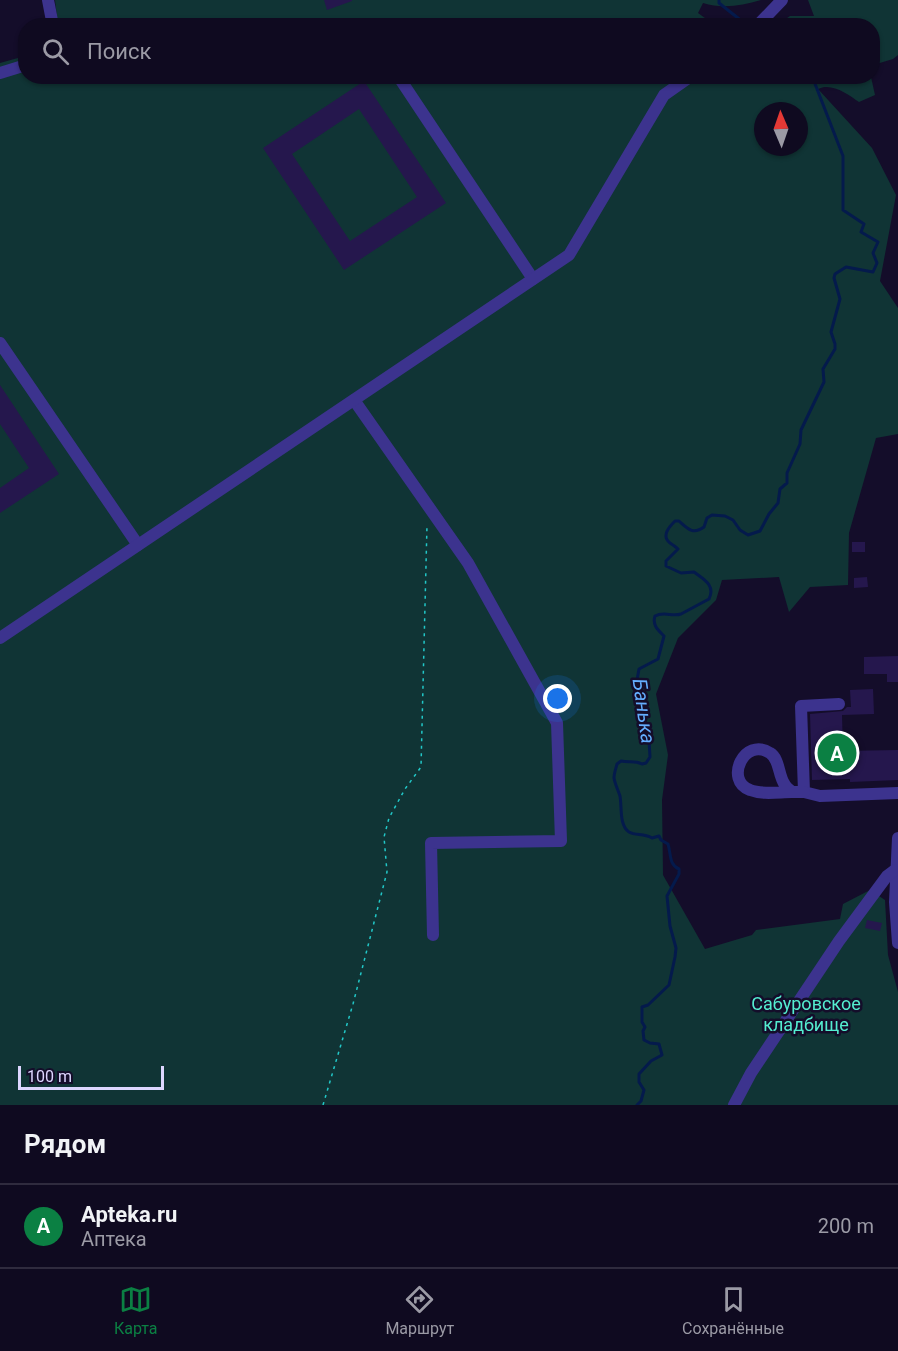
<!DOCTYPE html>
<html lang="ru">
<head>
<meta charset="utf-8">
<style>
	body { margin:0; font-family:Roboto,sans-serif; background:#1d182d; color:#f1f3f6 }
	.compass { position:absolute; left:754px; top:102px; width:54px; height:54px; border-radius:50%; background:#0f0a20; box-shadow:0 2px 4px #0004; rotate:358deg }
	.scale { position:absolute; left:18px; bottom:15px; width:146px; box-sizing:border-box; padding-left:6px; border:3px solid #ddd6ff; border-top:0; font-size:16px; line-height:21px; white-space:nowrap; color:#ddd6ff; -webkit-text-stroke:4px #140d2a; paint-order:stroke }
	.you { position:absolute; left:558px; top:699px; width:21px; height:21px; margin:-15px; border:4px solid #fff; border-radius:50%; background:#1a73e8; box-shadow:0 0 0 9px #1a73e833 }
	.badge { display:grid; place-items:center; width:39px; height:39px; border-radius:50%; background:#0b8043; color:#fff; font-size:20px; font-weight:700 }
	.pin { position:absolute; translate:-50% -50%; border:3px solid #fff; box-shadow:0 2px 6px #0006 }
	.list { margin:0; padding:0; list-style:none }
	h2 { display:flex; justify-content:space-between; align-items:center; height:78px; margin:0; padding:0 24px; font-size:26px }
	h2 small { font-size:20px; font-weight:400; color:#9b9aa5 }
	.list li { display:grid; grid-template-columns:39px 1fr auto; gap:18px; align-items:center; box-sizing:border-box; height:84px; padding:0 24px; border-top:2px solid #2f2b3e }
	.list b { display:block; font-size:22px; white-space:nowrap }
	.list p { margin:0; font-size:20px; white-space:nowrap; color:#9b9aa5 }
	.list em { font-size:20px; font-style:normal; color:#9b9aa5 }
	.icon { flex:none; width:33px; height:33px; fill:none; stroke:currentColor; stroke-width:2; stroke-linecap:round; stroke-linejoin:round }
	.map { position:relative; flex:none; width:898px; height:1105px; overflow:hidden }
	.search { position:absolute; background:#0f0a20; box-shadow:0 2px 4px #0004; left:18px; right:18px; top:18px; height:66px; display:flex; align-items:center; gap:15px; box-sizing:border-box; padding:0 21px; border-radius:24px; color:#9b9aa5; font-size:22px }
	.sheet { height:162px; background:#0f0a20 }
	nav { display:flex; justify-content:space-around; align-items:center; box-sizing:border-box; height:84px; border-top:2px solid #2f2b3e; background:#0f0a20; font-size:16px; color:#9b9aa5 }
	nav a { display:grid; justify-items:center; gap:3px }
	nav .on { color:#0b8043 }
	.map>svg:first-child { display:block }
	.green { fill:#103435; fill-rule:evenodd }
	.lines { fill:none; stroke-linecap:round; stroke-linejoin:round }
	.stream { stroke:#041a4c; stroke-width:3 }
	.building { fill:#25174d; fill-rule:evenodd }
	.path { stroke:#22c8c8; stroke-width:1.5; stroke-dasharray:3 4.5; stroke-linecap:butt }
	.minor { stroke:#3c338e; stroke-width:12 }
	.labels { text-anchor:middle; stroke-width:5; stroke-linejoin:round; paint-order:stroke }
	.park-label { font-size:18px; fill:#54edd0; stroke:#140d2a }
	.water-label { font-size:20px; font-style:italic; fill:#64aeff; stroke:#140d2a }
</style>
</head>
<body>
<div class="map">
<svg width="898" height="1105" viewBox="0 0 898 1105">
	<rect width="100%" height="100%" fill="#140d2a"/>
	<g class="green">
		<path d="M 55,0 L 761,0 C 741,6 722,9 703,3 L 698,13 L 716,26 L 58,26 Z"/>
		<path d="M 808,0 L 898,0 L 898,55 L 893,59 L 873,65 L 872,26 L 777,25 L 790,16 L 814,16 Z"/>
		<path d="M 25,56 L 26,76 L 871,77 L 875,95 L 859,102 C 848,94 831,82 818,89 L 872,148 L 896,195 L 880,281 L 898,308 L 898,434 L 876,438 L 849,533 L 848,585 L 810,587 L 789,612 L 779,577 L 722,580 L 716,600 L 678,638 L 656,694 L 668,755 L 662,800 L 663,875 L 705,949 L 752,935 L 756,930 L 840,919 L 843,904 L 870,890 L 885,900 L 888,955 L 898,992 L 898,1105 L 0,1105 L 0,63 ZM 763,111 L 799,111 L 799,147 L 763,147 Z"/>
	</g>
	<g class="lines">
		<g class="stream">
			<path d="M 719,0 L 719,3 L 748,26"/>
			<path d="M 637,1105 L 641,1101 L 644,1090 L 639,1082 L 639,1074 L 651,1061 L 662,1055 L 659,1044 L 650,1043 L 644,1040 L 643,1031 L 645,1027 L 642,1022 L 642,1007 L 648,1005 L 669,985 L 675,957 L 676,948 L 670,926 L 667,896 L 679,874 L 679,869 C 669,865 671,854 668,844 L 661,840 L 659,836 L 652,838 C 643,833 636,836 629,832 C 619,825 622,807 620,796 C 618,790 615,784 614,778 C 614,773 616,768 617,764 L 621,761 C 629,763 634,760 642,764 L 646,763 L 650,757 L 649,740 L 645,737 L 645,733 L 643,727 L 645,723 L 644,702 L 637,685 L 637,680 L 639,669 L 658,659 L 664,636 C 658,630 652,625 655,616 C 664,611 672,617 681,614 L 709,599 C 716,585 703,579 694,572 L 681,573 L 666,566 L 666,561 L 678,549 C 676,547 673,545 670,543 C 661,536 669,527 675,521 L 679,521 C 688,529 693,535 704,527 L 707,518 L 712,515 L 725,516 L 733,520 L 740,530 L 748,535 L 760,531 L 769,514 L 778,503 L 780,489 L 787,483 L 787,473 L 800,444 L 801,430 L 824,382 L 823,369 L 835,349 L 835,344 L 831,332 L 840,299 L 834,278 L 835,274 L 846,267 L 873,272 L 877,263 L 873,253 L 878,242 L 861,232 L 864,224 L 843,210 L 843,156 L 812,76"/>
		</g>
	</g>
	<g class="building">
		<path d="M 324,0 L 352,0 L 352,1 L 327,10 Z"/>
		<path d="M 364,81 L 446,203 L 344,270 L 263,148 ZM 359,109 L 417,197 L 350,241 L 292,154 Z"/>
		<path d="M 0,385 L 59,474 L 0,513 L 0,488 L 29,468 L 0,424 Z"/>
		<rect x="852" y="542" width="13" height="10"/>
		<path d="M 867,577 L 868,587 L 854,588 L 854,578 Z"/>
		<path d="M 898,656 L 898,682 L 887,682 L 887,674 L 864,674 L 864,657 Z"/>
		<path d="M 873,689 L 874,714 L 842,715 L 843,751 L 898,750 L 898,780 L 850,782 L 850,779 L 812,780 L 810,714 L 843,711 L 847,707 L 851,707 L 850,690 Z"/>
		<path d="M 867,920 L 882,923 L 880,931 L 865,928 Z"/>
	</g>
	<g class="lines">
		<path class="path" d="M 323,1105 L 353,1004 L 387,872 L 384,837 L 389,818 L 405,789 L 421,767 L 427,525"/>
		<g class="minor">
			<path d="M 48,0 L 53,26"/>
			<path d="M 757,26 L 782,0"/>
			<path d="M 0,73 L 26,65"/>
			<path d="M 398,76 L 533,279"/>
			<path d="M 0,343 L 138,545"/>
			<path d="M 354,400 L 468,563 L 557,723 L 561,841 L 431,843 L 433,935"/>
			<path d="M 0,638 L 569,255 L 664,95 L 691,76"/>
			<path d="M 839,704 L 801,706 L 804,792 L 820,796 L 898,793"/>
			<path d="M 792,792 C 779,792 763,795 750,790 C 724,781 744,736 770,753 C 780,759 778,776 785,785 C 787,788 790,790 792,792 L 804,792"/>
			<path d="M 898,838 L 895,902 L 898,943"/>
			<path d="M 734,1105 L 751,1073 L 839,941 L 887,876 L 895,870"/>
		</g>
	</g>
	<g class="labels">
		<g class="park-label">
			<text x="806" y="1010">Сабуровское<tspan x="806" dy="21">кладбище</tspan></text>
		</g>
		<g class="water-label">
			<text transform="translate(644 711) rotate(82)" y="7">Банька</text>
		</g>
	</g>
</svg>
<svg class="compass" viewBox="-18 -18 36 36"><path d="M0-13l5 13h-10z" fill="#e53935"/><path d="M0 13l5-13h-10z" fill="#9b9aa5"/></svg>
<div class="scale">100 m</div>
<div class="you"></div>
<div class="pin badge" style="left:837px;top:753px">A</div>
<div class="search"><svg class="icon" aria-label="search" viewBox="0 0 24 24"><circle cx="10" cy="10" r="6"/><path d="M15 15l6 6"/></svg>Поиск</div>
</div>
<section class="sheet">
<h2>Рядом<small></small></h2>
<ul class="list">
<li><span class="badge">A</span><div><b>Apteka.ru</b><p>Аптека</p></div><em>200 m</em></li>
</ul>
</section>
<nav>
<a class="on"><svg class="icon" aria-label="map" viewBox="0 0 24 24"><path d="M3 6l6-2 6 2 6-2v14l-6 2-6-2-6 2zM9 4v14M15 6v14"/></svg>Карта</a>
<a><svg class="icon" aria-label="directions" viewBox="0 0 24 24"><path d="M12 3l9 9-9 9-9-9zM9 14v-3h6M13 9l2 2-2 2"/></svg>Маршрут</a>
<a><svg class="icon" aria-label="saved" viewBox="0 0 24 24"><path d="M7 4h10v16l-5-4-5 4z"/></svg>Сохранённые</a>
</nav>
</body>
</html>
